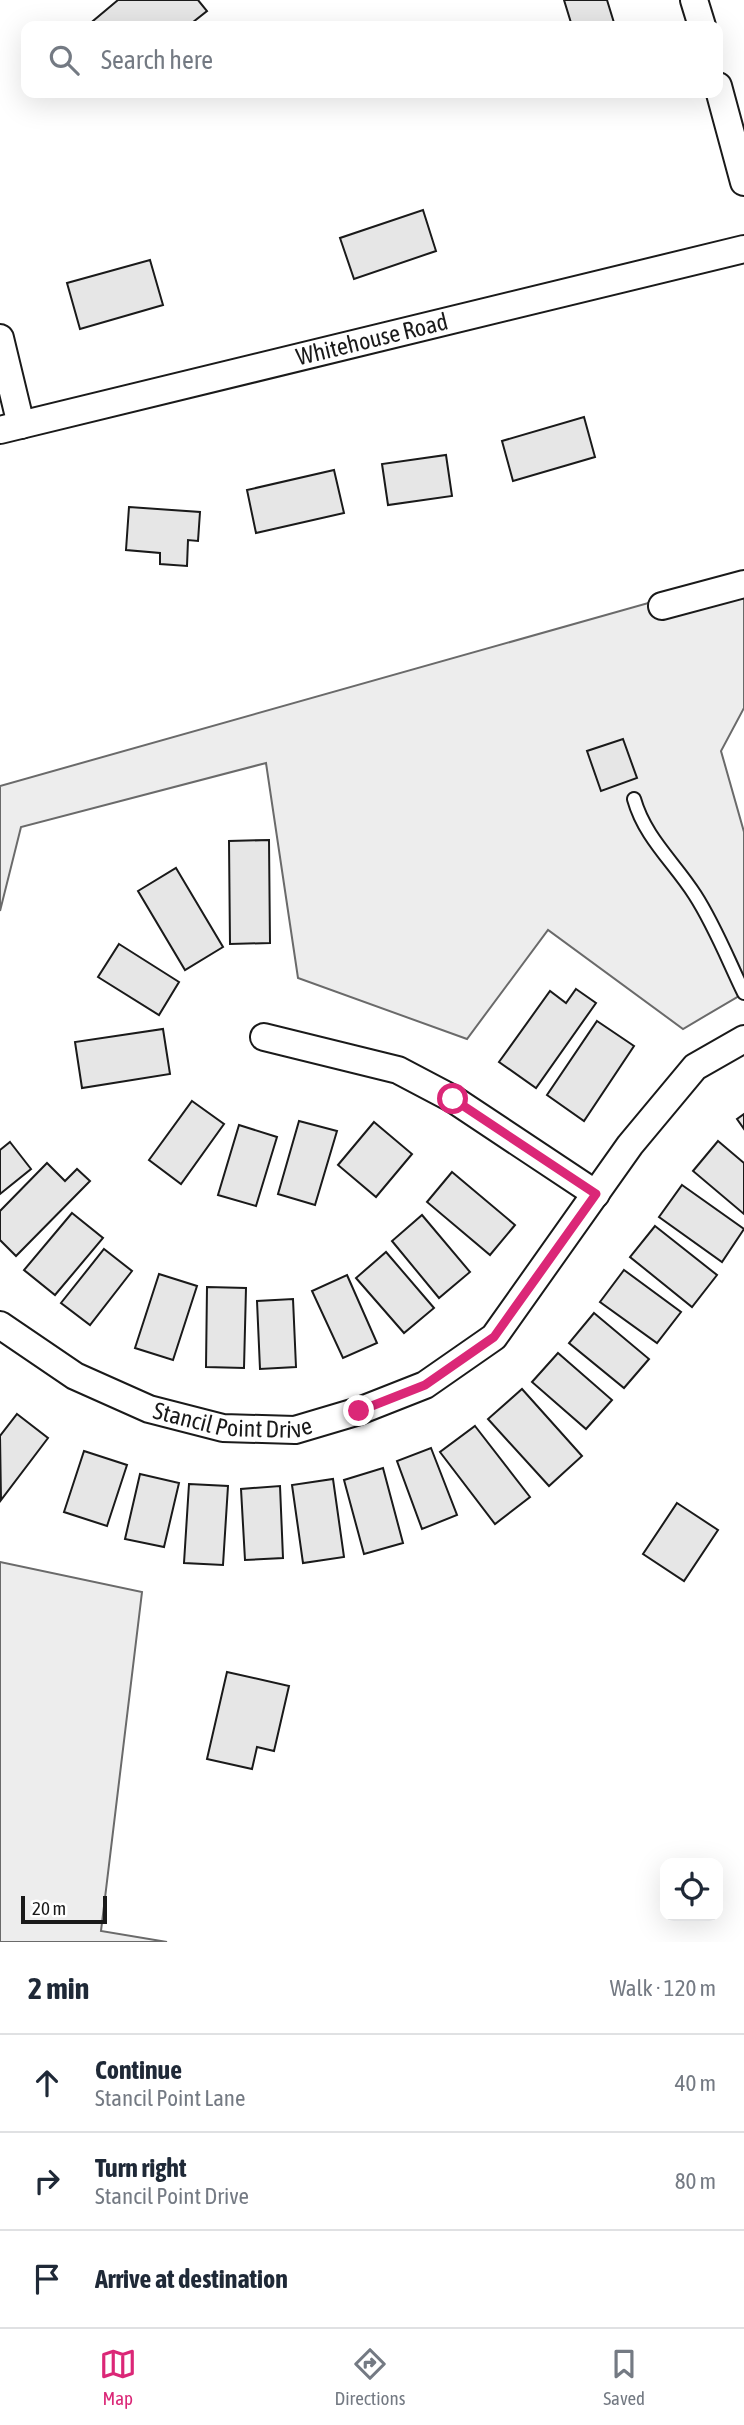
<!DOCTYPE html>
<html lang="en">
<head>
<meta charset="utf-8">
<style>
	body { margin:0; font-family:"Asap Condensed",sans-serif; background:#f6f6f7; color:#1f2937 }
	.controls { position:absolute; right:21px; bottom:21px; display:grid; overflow:hidden; border-radius:14px; box-shadow:0 7px 28px #0002 }
	.controls button { width:63px; height:63px; display:grid; place-items:center; padding:0; border:0; border-bottom:2px solid #e0e1e3; background:#fff; color:#1f2937; font:35px sans-serif }
	.scale { position:absolute; left:21px; bottom:18px; width:86px; box-sizing:border-box; padding-left:7px; border:4px solid #1a1a1a; border-top:0; font-size:19px; line-height:24px; white-space:nowrap; color:#1a1a1a; -webkit-text-stroke:5px #fff; paint-order:stroke }
	.stop { position:absolute; width:21px; height:21px; margin:-16px; border:5px solid #db2777; border-radius:50%; background:#fff }
	.stop.end { background:#db2777; border-color:#fff; box-shadow:0 2px 7px #0008 }
	.list { margin:0; padding:0; list-style:none }
	h2 { display:flex; justify-content:space-between; align-items:center; height:91px; margin:0; padding:0 28px; font-size:30px }
	h2 small { font-size:23px; font-weight:400; color:#747a83 }
	.list li { display:grid; grid-template-columns:46px 1fr auto; gap:21px; align-items:center; box-sizing:border-box; height:98px; padding:0 28px; border-top:2px solid #e0e1e3 }
	.list b { display:block; font-size:26px; white-space:nowrap }
	.list p { margin:0; font-size:23px; white-space:nowrap; color:#747a83 }
	.list em { font-size:23px; font-style:normal; color:#747a83 }
	.icon { flex:none; width:38px; height:38px; fill:none; stroke:currentColor; stroke-width:2; stroke-linecap:round; stroke-linejoin:round }
	.map { position:relative; flex:none; width:744px; height:1942px; overflow:hidden }
	.search { position:absolute; background:#fff; box-shadow:0 7px 28px #0002; left:21px; right:21px; top:21px; height:77px; display:flex; align-items:center; gap:18px; box-sizing:border-box; padding:0 24px; border-radius:14px; color:#747a83; font-size:26px }
	.sheet { height:385px; background:#fff }
	nav { display:flex; justify-content:space-around; align-items:center; box-sizing:border-box; height:98px; border-top:2px solid #e0e1e3; background:#fff; font-size:19px; color:#747a83 }
	nav a { display:grid; justify-items:center; gap:4px }
	nav .on { color:#db2777 }
	.map>svg:first-child { display:block }
	.built { fill:#ededed; stroke:#6a6a6a; stroke-width:2 }
	.building { fill:#e6e6e6; stroke:#1a1a1a; stroke-width:2 }
	.lines { fill:none; stroke-linecap:round; stroke-linejoin:round }
	.lane-casing { stroke:#1a1a1a; stroke-width:16 }
	.street-casing { stroke:#1a1a1a; stroke-width:30 }
	.lane { stroke:#fff; stroke-width:12 }
	.street { stroke:#fff; stroke-width:26 }
	.route { stroke:#db2777; stroke-width:9 }
	.labels { text-anchor:middle; stroke-width:5; stroke-linejoin:round; paint-order:stroke }
	.street-label { font-size:24px; fill:#1a1a1a; stroke:#fff }
</style>
</head>
<body>
<div class="map">
<svg width="744" height="1942" viewBox="0 0 744 1942">
	<rect width="100%" height="100%" fill="#fff"/>
	<g class="built">
		<path d="M 744,576 L 744,708 L 721,751 L 744,832 L 744,993 L 683,1029 L 548,930 L 467,1039 L 298,978 L 266,763 L 21,827 L 0,911 L 0,786 Z"/>
		<path d="M 0,1562 L 142,1592 L 101,1931 L 167,1942 L 0,1942 Z"/>
	</g>
	<g class="building">
		<path d="M 118,0 L 198,0 L 207,11 L 188,26 L 87,26 Z"/>
		<path d="M 564,0 L 607,0 L 615,26 L 572,26 Z"/>
		<path d="M 423,210 L 436,251 L 354,279 L 340,238 Z"/>
		<path d="M 150,260 L 163,305 L 80,329 L 67,283 Z"/>
		<path d="M 584,417 L 595,457 L 513,481 L 502,441 Z"/>
		<path d="M 446,455 L 452,496 L 388,505 L 382,464 Z"/>
		<path d="M 334,470 L 344,513 L 256,533 L 247,490 Z"/>
		<path d="M 129,507 L 200,512 L 198,541 L 188,540 L 187,566 L 160,564 L 160,553 L 126,550 Z"/>
		<path d="M 623,739 L 637,778 L 601,791 L 587,751 Z"/>
		<path d="M 269,840 L 270,943 L 230,944 L 229,841 Z"/>
		<path d="M 176,868 L 223,947 L 185,970 L 138,891 Z"/>
		<path d="M 119,944 L 179,982 L 159,1015 L 98,977 Z"/>
		<path d="M 576,989 L 596,1003 L 536,1088 L 499,1062 L 550,991 L 566,1003 Z"/>
		<path d="M 597,1021 L 634,1046 L 584,1121 L 547,1095 Z"/>
		<path d="M 163,1029 L 170,1074 L 82,1088 L 75,1042 Z"/>
		<path d="M 192,1101 L 224,1124 L 181,1184 L 149,1160 Z"/>
		<path d="M 744,1114 L 744,1129 L 737,1119 Z"/>
		<path d="M 299,1121 L 337,1131 L 315,1205 L 278,1194 Z"/>
		<path d="M 374,1122 L 412,1154 L 376,1197 L 338,1165 Z"/>
		<path d="M 239,1125 L 277,1137 L 256,1206 L 218,1195 Z"/>
		<path d="M 718,1141 L 744,1163 L 744,1214 L 693,1171 Z"/>
		<path d="M 10,1142 L 31,1169 L 0,1194 L 0,1150 Z"/>
		<path d="M 47,1163 L 65,1181 L 77,1169 L 90,1181 L 16,1256 L 0,1240 L 0,1211 Z"/>
		<path d="M 452,1172 L 515,1225 L 490,1255 L 427,1202 Z"/>
		<path d="M 682,1185 L 744,1229 L 722,1262 L 659,1217 Z"/>
		<path d="M 72,1213 L 103,1238 L 55,1295 L 24,1270 Z"/>
		<path d="M 422,1215 L 470,1272 L 439,1298 L 392,1241 Z"/>
		<path d="M 655,1226 L 717,1275 L 692,1307 L 630,1257 Z"/>
		<path d="M 104,1249 L 132,1271 L 90,1325 L 61,1303 Z"/>
		<path d="M 386,1252 L 434,1308 L 404,1333 L 356,1278 Z"/>
		<path d="M 624,1270 L 681,1312 L 657,1343 L 600,1302 Z"/>
		<path d="M 159,1274 L 197,1286 L 173,1360 L 135,1348 Z"/>
		<path d="M 347,1275 L 377,1343 L 343,1358 L 312,1291 Z"/>
		<path d="M 207,1287 L 246,1288 L 244,1368 L 206,1367 Z"/>
		<path d="M 293,1299 L 296,1367 L 260,1369 L 257,1301 Z"/>
		<path d="M 594,1313 L 649,1359 L 624,1388 L 569,1343 Z"/>
		<path d="M 558,1353 L 612,1400 L 586,1429 L 532,1382 Z"/>
		<path d="M 522,1389 L 582,1456 L 549,1486 L 488,1419 Z"/>
		<path d="M 17,1414 L 48,1438 L 1,1500 L 0,1436 Z"/>
		<path d="M 475,1426 L 530,1497 L 495,1524 L 440,1452 Z"/>
		<path d="M 431,1448 L 457,1515 L 422,1529 L 397,1461 Z"/>
		<path d="M 84,1451 L 127,1465 L 107,1526 L 64,1512 Z"/>
		<path d="M 383,1468 L 403,1543 L 364,1554 L 344,1480 Z"/>
		<path d="M 140,1474 L 179,1483 L 164,1547 L 125,1539 Z"/>
		<path d="M 333,1479 L 344,1557 L 303,1563 L 292,1485 Z"/>
		<path d="M 189,1484 L 228,1486 L 223,1565 L 184,1563 Z"/>
		<path d="M 280,1486 L 283,1558 L 245,1560 L 241,1489 Z"/>
		<path d="M 677,1503 L 718,1530 L 684,1581 L 643,1554 Z"/>
		<path d="M 227,1672 L 289,1686 L 274,1751 L 257,1747 L 252,1769 L 207,1759 Z"/>
	</g>
	<g class="lines">
		<defs>
			<path id="lane" d="M 634,799 C 645,838 674,862 695,895 C 715,926 728,960 744,993"/>
			<g id="street">
				<path d="M 694,0 L 702,26"/>
				<path d="M 718,86 L 744,182"/>
				<path d="M 0,338 L 21,425"/>
				<path id="s1" d="M 0,430 L 744,249"/>
				<path d="M 662,606 L 744,584"/>
				<path d="M 264,1037 L 398,1070 L 453,1099 L 596,1194"/>
				<path id="s2" d="M 0,1325 L 75,1376 L 149,1409 L 223,1428 L 295,1430 L 359,1411 L 425,1385 L 494,1337 L 630,1145 L 695,1067 L 744,1039"/>
			</g>
		</defs>
		<use href="#lane" class="lane-casing"/>
		<use href="#street" class="street-casing"/>
		<use href="#lane" class="lane"/>
		<use href="#street" class="street"/>
	</g>
	<g class="lines">
		<path class="route" d="M 359,1411 L 425,1385 L 494,1337 L 596,1194 L 453,1099"/>
	</g>
	<g class="labels">
		<g class="street-label">
			<text dy="8" stroke="none"><textPath href="#s1" startOffset="383">Whitehouse Road</textPath></text>
			<text dy="8" stroke="none"><textPath href="#s2" startOffset="257">Stancil Point Drive</textPath></text>
		</g>
	</g>
</svg>
<div class="controls">
<button><svg class="icon" aria-label="locate" viewBox="0 0 24 24"><circle cx="12" cy="12" r="6"/><path d="M12 2v4M12 18v4M2 12h4M18 12h4"/></svg></button>
</div>
<div class="scale">20 m</div>
<div class="stop" style="left:453px;top:1099px"></div>
<div class="stop end" style="left:359px;top:1411px"></div>
<div class="search"><svg class="icon" aria-label="search" viewBox="0 0 24 24"><circle cx="10" cy="10" r="6"/><path d="M15 15l6 6"/></svg>Search here</div>
</div>
<section class="sheet">
<h2>2 min<small>Walk · 120 m</small></h2>
<ul class="list">
<li><svg class="icon" aria-label="ahead" viewBox="0 0 24 24"><path d="M12 20V5M6 11l6-6 6 6"/></svg><div><b>Continue</b><p>Stancil Point Lane</p></div><em>40 m</em></li>
<li><svg class="icon" aria-label="right" viewBox="0 0 24 24"><path d="M7 20v-9h11M14 6l5 5-5 5"/></svg><div><b>Turn right</b><p>Stancil Point Drive</p></div><em>80 m</em></li>
<li><svg class="icon" aria-label="arrive" viewBox="0 0 24 24"><path d="M6 21V4h12l-3 4 3 4H6"/></svg><div><b>Arrive at destination</b></div></li>
</ul>
</section>
<nav>
<a class="on"><svg class="icon" aria-label="map" viewBox="0 0 24 24"><path d="M3 6l6-2 6 2 6-2v14l-6 2-6-2-6 2zM9 4v14M15 6v14"/></svg>Map</a>
<a><svg class="icon" aria-label="directions" viewBox="0 0 24 24"><path d="M12 3l9 9-9 9-9-9zM9 14v-3h6M13 9l2 2-2 2"/></svg>Directions</a>
<a><svg class="icon" aria-label="saved" viewBox="0 0 24 24"><path d="M7 4h10v16l-5-4-5 4z"/></svg>Saved</a>
</nav>
</body>
</html>
